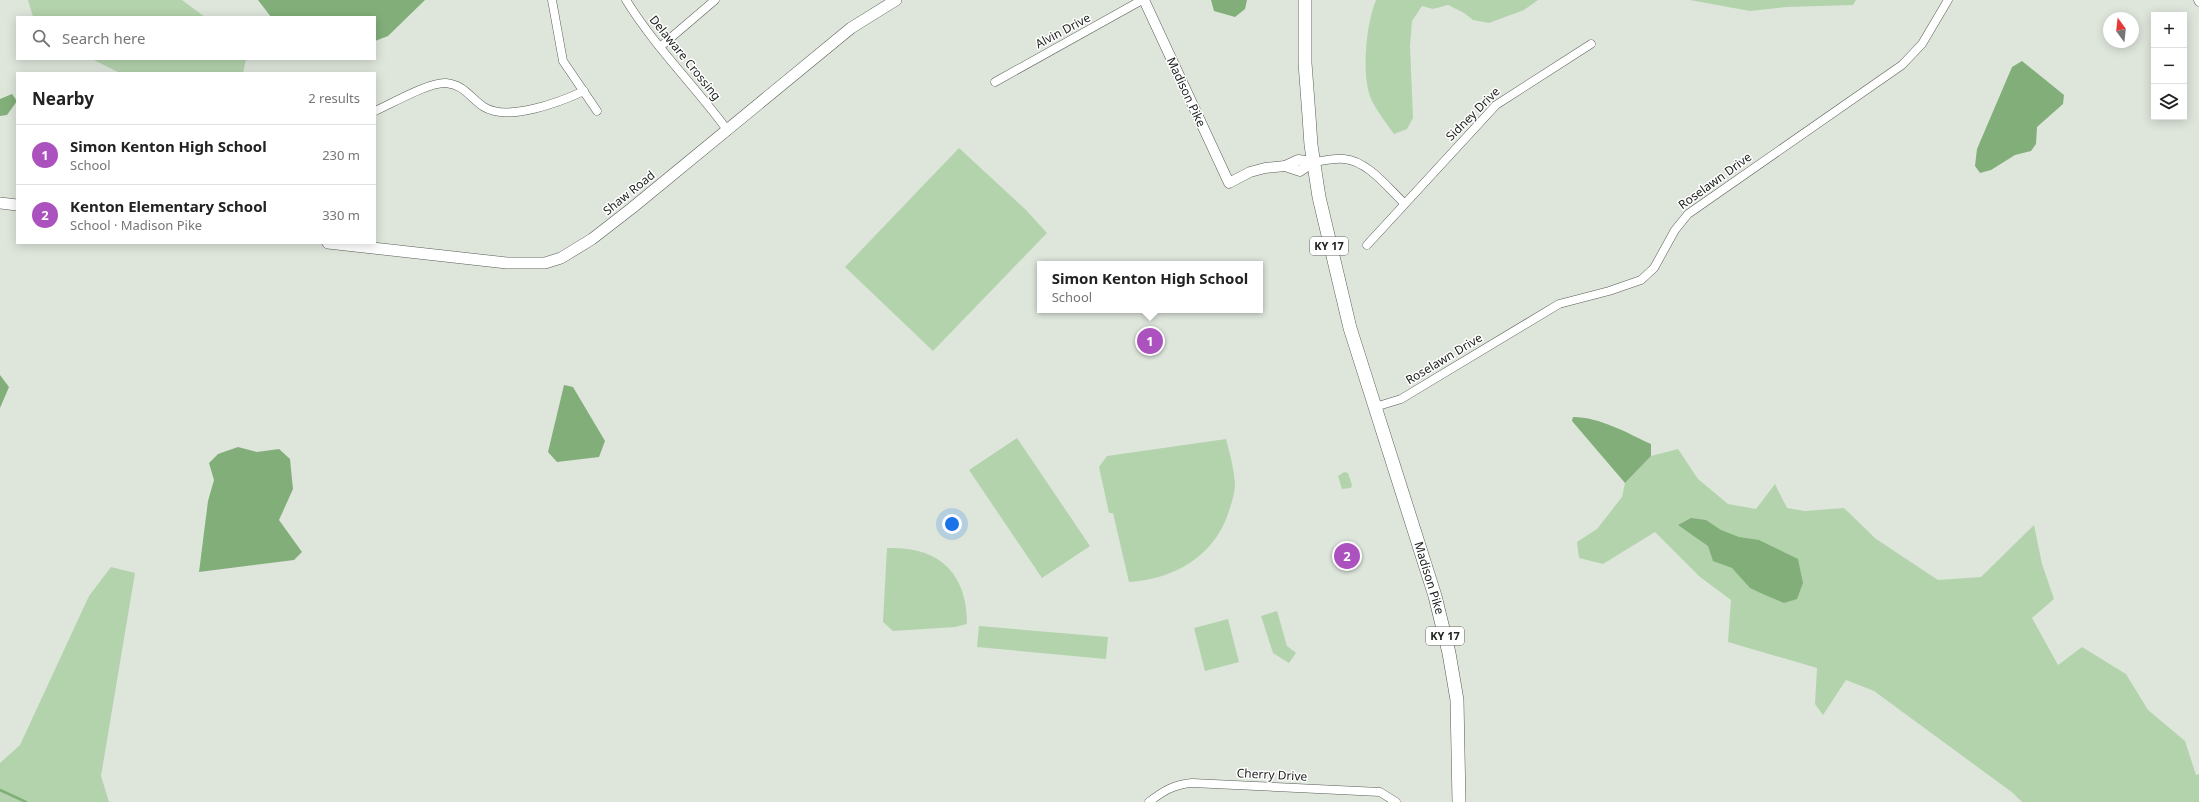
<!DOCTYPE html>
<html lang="en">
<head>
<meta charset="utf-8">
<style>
	body { margin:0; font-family:"Noto Sans",sans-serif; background:#f6f6f6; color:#222 }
	.controls { position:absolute; right:12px; top:12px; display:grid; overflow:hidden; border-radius:0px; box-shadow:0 2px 10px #0003 }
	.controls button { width:36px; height:36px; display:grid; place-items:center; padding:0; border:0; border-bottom:1px solid #e0e0e0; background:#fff; color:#222; font:20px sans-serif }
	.compass { position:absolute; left:2103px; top:12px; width:36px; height:36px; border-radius:50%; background:#fff; box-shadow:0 2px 10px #0003; rotate:345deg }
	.you { position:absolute; left:952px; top:524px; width:14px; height:14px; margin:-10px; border:3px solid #fff; border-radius:50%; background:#1a73e8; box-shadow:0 0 0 6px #1a73e833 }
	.badge { display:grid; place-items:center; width:26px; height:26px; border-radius:50%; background:#ab52be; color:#fff; font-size:13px; font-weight:700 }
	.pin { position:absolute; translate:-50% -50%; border:2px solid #fff; box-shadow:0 1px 4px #0006 }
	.popup { position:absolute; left:1037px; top:261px; width:226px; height:52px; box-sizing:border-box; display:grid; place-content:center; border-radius:0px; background:#fff; filter:drop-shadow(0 1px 3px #0005); font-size:13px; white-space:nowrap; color:#767676 }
	.popup b { font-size:15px; color:#222 }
	.popup::after { content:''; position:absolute; left:50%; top:100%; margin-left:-8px; border:8px solid transparent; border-top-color:#fff }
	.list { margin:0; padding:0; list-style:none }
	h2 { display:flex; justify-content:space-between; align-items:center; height:52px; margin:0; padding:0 16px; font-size:17px }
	h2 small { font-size:13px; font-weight:400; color:#767676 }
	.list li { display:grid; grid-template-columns:26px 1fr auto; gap:12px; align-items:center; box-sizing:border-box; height:60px; padding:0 16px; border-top:1px solid #e0e0e0 }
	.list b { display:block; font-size:15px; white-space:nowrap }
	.list p { margin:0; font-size:13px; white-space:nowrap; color:#767676 }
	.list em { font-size:13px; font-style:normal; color:#767676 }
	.icon { flex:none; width:22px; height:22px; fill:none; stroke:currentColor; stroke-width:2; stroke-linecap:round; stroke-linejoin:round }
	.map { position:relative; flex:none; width:2199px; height:802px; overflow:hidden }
	.search { position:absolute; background:#fff; box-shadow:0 2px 10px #0003; left:16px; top:16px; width:360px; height:44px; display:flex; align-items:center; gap:10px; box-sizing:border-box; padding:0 14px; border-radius:0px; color:#767676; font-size:15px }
	.panel { position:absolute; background:#fff; box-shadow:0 2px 10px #0003; left:16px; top:72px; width:360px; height:172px; border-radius:0px }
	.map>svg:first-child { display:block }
	.green { fill:#b3d3ac }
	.water { fill:#82af79 }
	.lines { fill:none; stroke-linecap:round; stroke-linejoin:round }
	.stream { stroke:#82af79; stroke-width:2.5 }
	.minor-casing { stroke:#565d55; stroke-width:9 }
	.tertiary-casing { stroke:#565d55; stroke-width:11 }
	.secondary-casing { stroke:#565d55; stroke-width:12 }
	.primary-casing { stroke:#565d55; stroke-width:14 }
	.minor { stroke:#fff; stroke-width:8 }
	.tertiary { stroke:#fff; stroke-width:10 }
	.secondary { stroke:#fff; stroke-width:11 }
	.primary { stroke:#fff; stroke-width:13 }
	.labels { text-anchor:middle; stroke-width:3; stroke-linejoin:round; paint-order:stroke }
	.shield { fill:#fff; stroke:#646664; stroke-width:1 }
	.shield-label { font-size:11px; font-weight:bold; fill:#212421 }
	.street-label { font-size:12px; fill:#212421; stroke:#fff }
</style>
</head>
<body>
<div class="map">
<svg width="2199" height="802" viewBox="0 0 2199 802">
	<rect width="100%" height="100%" fill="#dee6dc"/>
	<g class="green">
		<path d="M 28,0 L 182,0 L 205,17 L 33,17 Z"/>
		<path d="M 1376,0 L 1538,0 L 1524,10 L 1489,23 L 1473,20 L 1464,13 L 1448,5 L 1433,9 L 1422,6 L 1412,21 L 1410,46 L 1413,118 L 1407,129 L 1394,134 C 1387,124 1379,114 1373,103 C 1360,79 1366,24 1376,0 Z"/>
		<path d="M 1690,0 L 1856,0 L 1853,5 L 1786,7 L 1750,11 Z"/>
		<path d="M 92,59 L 246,59 L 243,73 L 120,73 Z"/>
		<path d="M 959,148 L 1026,210 L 1047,233 L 933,351 L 845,267 Z"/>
		<path d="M 1017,438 L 1090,546 L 1042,578 L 969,470 Z"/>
		<path d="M 1226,439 C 1230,454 1234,469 1235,484 C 1235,493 1231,505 1228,514 C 1213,557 1174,579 1129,582 L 1113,513 L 1109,513 L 1099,467 L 1107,456 Z"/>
		<path d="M 1678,449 L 1698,479 L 1728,504 L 1756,509 L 1775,484 L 1787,508 L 1805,511 L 1844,508 L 1876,539 L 1938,580 L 1981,577 L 2034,525 L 2042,564 L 2054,599 L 2032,618 L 2058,665 L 2082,647 L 2126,674 L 2148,710 L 2185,741 L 2196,775 L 2199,774 L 2199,802 L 2022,802 L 2013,793 L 1874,691 L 1846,680 L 1823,715 L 1815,704 L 1817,668 L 1728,642 L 1731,600 L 1700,577 L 1655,532 L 1603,564 L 1579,558 L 1577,542 L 1597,529 L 1622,497 L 1625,483 L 1651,456 Z"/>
		<path d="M 1344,472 L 1348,473 L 1352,485 L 1351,488 L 1342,489 L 1338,476 Z"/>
		<path d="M 887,548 C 938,546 967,572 967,624 L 955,627 L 893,631 L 883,622 Z"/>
		<path d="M 111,567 L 135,573 L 101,776 L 109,802 L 0,802 L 0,763 L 20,745 L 89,596 Z"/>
		<path d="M 1277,611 L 1287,646 L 1296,653 L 1289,663 L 1273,653 L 1261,616 Z"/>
		<path d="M 1228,619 L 1239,662 L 1205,671 L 1194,628 Z"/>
		<path d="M 979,626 L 1108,637 L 1106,659 L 977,647 Z"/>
	</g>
	<g class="water">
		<path d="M 258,0 L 425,0 L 388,36 L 375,41 L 375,17 L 271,17 Z"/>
		<path d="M 1211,0 L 1247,0 L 1245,9 L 1235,17 L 1214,11 Z"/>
		<path d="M 2022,61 L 2064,95 L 2063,104 L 2037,127 L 2036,144 L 2031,151 L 2015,155 L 1991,170 L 1980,173 L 1975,166 L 1977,149 L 2012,67 Z"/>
		<path d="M 12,94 L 17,101 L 7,115 L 0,116 L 0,99 Z"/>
		<path d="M 0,375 L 9,387 L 0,408 Z"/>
		<path d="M 564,385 L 573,387 L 605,441 L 599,457 L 557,462 L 548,452 Z"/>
		<path d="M 1573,417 C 1600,417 1627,433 1651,444 L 1651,456 L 1625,483 L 1572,421 Z"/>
		<path d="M 238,447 L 257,452 L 279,449 L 290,459 L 293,489 L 279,520 L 302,552 L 294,560 L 199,572 L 208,501 L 214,480 L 209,463 L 218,454 Z"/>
		<path d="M 1691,518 L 1706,520 L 1721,530 L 1739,537 L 1759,540 L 1798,559 L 1803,583 L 1797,599 L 1784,603 L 1765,595 L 1750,588 L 1732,568 L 1713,561 L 1708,546 L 1678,525 Z"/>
	</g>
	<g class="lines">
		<path class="stream" d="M 0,790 L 26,802"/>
		<defs>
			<g id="minor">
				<path d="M 552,0 L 563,61 L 597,111"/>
				<path d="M 626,0 C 655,47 695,86 728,131"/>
				<path d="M 2198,0 L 2199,2"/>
				<path d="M 660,47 L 715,0"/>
				<path d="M 995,82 L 1142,0"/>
				<path d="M 375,111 C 391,104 429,82 446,83 C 465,85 470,98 484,107 C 508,122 560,102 584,91"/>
				<path d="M 1313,162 C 1323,161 1334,158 1344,159 C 1368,161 1388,188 1404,203"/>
				<path d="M 1367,245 L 1496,105 L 1591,44"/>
				<path d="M 1375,407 L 1401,399 L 1559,304 L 1609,291 L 1641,280 L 1654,268 L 1675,230 L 1688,214 L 1902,65 L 1922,44 L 1948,0"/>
				<path d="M 1149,802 C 1163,791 1175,784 1192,783 L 1380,792 L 1396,802"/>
			</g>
			<g id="tertiary">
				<path d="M 1144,0 L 1229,183 L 1250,172 L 1265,168 L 1285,166 L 1298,160 L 1313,162"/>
				<path d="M 1285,166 L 1300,171 L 1313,162"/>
			</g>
			<g id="secondary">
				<path d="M 0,203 L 17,205"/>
				<path d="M 328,243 L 507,263 L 545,263 L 561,258 L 592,239 L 632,208 L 851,28 L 896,0"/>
			</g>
			<path id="primary" d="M 1305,0 L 1305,63 L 1309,116 L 1311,145 L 1319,197 L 1350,328 L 1435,596 L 1449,653 L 1457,700 L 1459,802"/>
		</defs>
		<use href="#minor" class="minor-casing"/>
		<use href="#tertiary" class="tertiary-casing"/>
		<use href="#secondary" class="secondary-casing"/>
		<use href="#primary" class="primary-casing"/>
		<use href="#minor" class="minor"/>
		<use href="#tertiary" class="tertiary"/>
		<use href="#secondary" class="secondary"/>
		<use href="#primary" class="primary"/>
	</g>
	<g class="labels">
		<g class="shield">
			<rect x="1310" y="237" width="38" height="18" rx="3"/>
			<rect x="1426" y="627" width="38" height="18" rx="3"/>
		</g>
		<g class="shield-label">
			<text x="1329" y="250">KY 17</text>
			<text x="1445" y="640">KY 17</text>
		</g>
		<g class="street-label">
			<text transform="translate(1063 31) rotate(-28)" y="4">Alvin Drive</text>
			<text transform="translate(685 58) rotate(51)" y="4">Delaware Crossing</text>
			<text transform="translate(1186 92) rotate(65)" y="4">Madison Pike</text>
			<text transform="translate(1473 114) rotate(-45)" y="4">Sidney Drive</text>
			<text transform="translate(1715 181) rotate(-36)" y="4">Roselawn Drive</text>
			<text transform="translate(629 193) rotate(-39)" y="4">Shaw Road</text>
			<text transform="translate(1444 359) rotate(-31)" y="4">Roselawn Drive</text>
			<text transform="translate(1429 578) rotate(73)" y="4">Madison Pike</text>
			<text transform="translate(1272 775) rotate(3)" y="4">Cherry Drive</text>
		</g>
	</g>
</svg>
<div class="controls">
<button>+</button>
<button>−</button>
<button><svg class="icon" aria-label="layers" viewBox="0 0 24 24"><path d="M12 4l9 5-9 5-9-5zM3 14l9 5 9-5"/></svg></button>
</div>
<svg class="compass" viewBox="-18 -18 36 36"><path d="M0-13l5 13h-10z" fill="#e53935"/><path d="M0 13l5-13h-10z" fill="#767676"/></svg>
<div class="you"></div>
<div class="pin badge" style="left:1150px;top:341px">1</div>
<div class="popup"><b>Simon Kenton High School</b>School</div>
<div class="pin badge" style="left:1347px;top:556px">2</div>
<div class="search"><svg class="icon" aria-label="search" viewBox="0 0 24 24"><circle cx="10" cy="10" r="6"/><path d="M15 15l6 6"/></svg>Search here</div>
<section class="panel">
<h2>Nearby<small>2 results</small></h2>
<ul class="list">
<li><span class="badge">1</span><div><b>Simon Kenton High School</b><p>School</p></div><em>230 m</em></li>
<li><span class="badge">2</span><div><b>Kenton Elementary School</b><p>School · Madison Pike</p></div><em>330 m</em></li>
</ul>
</section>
</div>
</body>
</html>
